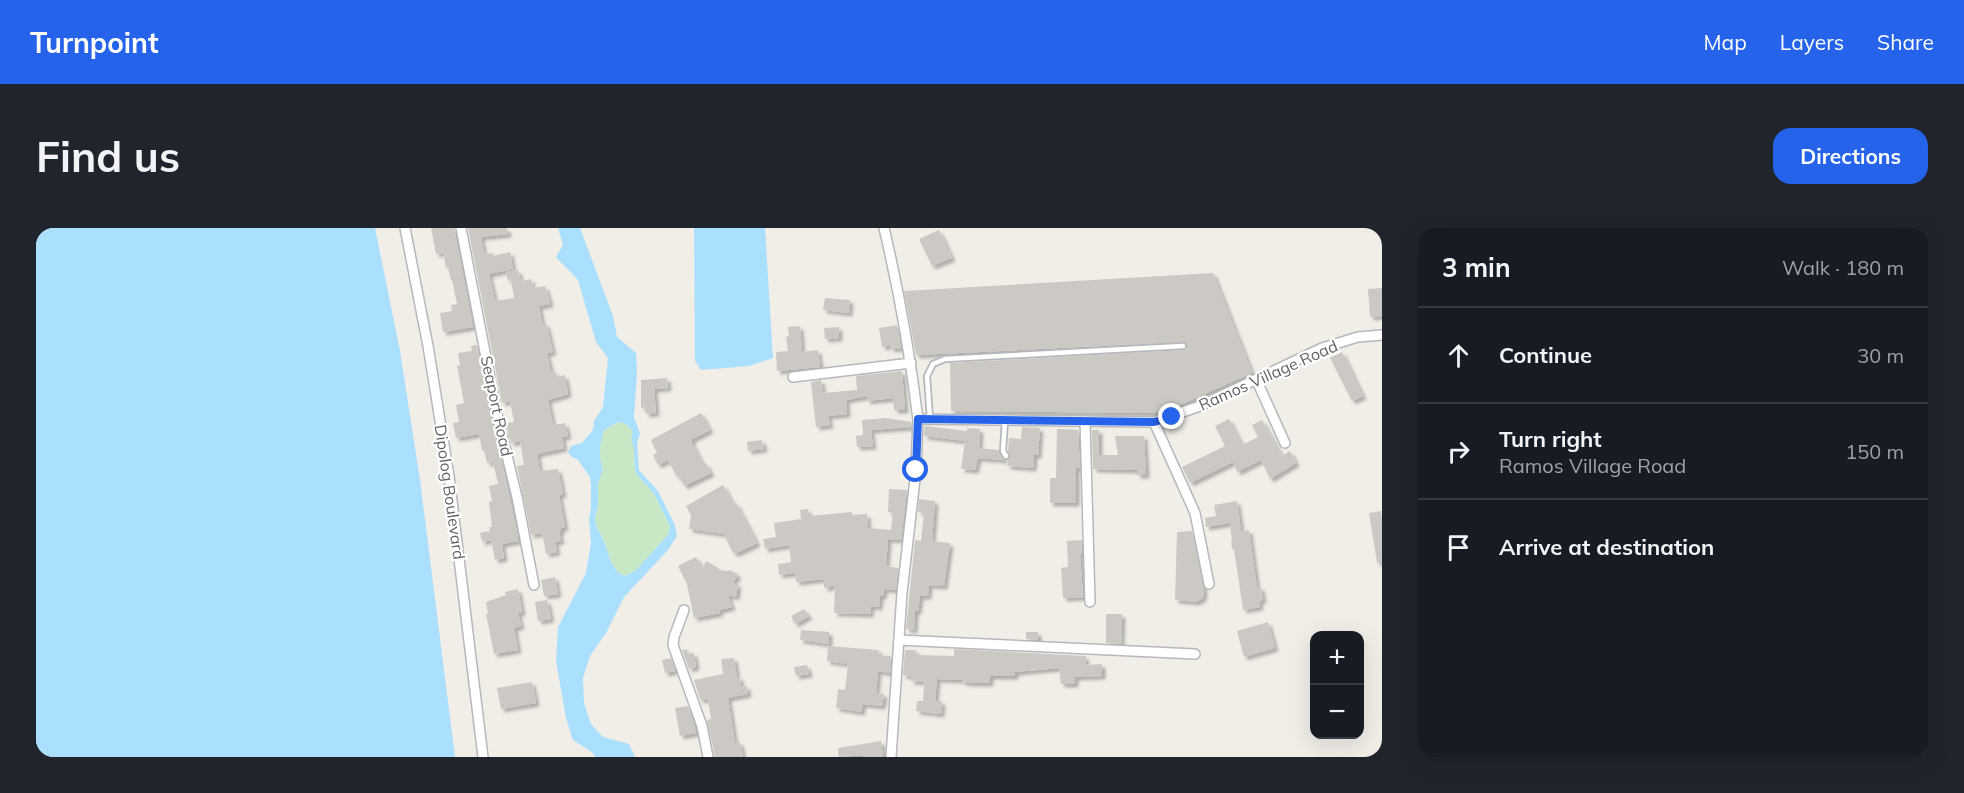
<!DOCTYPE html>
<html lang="en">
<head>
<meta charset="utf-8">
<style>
	body { margin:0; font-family:Mulish,sans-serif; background:#20242c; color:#f1f3f6 }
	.controls { position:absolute; right:18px; bottom:18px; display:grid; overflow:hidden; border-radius:12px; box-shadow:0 6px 24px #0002 }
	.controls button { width:54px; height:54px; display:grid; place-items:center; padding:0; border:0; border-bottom:2px solid #363941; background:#171b24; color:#f1f3f6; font:30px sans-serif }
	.stop { position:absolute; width:18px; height:18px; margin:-14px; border:4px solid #2563eb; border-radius:50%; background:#fff }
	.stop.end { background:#2563eb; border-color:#fff; box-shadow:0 2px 6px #0008 }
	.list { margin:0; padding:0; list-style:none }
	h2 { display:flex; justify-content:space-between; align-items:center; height:78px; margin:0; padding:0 24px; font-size:26px }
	h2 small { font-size:20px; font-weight:400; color:#9ea1a6 }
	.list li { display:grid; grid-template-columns:39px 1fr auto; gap:18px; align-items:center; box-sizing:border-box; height:96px; padding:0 24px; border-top:2px solid #363941 }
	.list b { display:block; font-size:22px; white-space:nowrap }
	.list p { margin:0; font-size:20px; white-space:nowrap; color:#9ea1a6 }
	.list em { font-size:20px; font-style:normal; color:#9ea1a6 }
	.icon { flex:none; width:33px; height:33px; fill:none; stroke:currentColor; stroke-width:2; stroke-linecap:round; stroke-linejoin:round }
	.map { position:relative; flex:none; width:1346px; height:529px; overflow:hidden; border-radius:18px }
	header { display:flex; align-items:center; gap:36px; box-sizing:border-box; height:84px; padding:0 30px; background:#2563eb; color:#fff }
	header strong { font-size:28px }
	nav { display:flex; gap:33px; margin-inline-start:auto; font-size:21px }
	.intro { display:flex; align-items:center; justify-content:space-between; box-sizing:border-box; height:144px; padding:0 36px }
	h1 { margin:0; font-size:42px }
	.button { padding:15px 27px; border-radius:18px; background:#2563eb; color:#fff; font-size:21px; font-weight:700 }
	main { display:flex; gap:36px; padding:0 36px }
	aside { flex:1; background:#171b24; border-radius:18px; box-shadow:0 6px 24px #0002 }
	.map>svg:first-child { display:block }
	.green { fill:#c7e7c5 }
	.water { fill:#abdffe; fill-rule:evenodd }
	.building { fill:#ccc9c5; filter:url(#shadow) }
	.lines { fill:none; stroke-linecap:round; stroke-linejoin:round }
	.lane-casing { stroke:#b5b8bc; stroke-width:8 }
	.street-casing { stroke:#b5b8bc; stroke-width:12 }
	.lane { stroke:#fff; stroke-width:4.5 }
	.street { stroke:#fff; stroke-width:9 }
	.route { stroke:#2563eb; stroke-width:8 }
	.labels { text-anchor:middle; stroke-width:4.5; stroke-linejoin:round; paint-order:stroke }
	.street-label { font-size:16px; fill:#5f6368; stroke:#fff }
</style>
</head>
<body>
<header>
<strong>Turnpoint</strong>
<nav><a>Map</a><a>Layers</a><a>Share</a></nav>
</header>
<div class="intro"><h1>Find us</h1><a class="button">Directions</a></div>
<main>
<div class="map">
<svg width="1346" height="529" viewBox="0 0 1346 529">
	<defs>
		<filter id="shadow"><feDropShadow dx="3.5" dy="3.5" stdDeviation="1.5" flood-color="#0004"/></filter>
	</defs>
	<rect width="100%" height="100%" fill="#f1eee8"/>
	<path class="green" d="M 583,194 L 590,196 L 597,203 L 595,212 L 598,220 L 599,243 L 618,266 L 634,298 L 632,307 L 599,343 L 589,348 C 573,342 573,322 566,309 C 563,302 560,300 559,292 C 559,287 561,283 562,278 C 563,261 559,259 567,242 C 562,225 564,218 568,202 Z"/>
	<g class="water">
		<path d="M 0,0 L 339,0 L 364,123 L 384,252 L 419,529 L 0,529 Z"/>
		<path d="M 522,0 L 544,0 L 577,88 L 581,109 L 600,125 L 601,144 L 598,189 L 604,205 L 601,215 L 603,242 L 622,263 L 639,297 L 641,308 L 632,322 L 588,369 L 570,405 L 554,428 L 547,450 L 548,475 L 555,496 L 567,509 L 593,516 L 599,529 L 559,529 L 557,525 L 537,512 L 530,490 L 520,433 L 522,399 L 550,345 L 555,316 L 553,290 L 555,281 L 555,259 L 554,249 L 542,232 L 536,229 L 532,224 L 535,218 L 546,215 L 557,202 L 558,193 L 567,179 L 572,130 L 560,114 L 542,52 L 520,29 L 527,17 ZM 582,194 L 590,196 L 597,203 L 595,212 L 598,220 L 599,244 L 618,266 L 634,298 L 632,307 L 599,343 L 589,348 C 573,342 573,322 566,309 C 563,302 560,300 559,292 C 559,287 561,283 562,278 C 563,261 559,259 567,242 C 562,225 564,218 568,202 Z"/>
		<path d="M 658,0 L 729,0 L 737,130 L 713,138 L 665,142 L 659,133 Z"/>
	</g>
	<g class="building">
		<path d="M 395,0 L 418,0 L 437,99 L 407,104 L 404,85 L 416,83 L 415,77 L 421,76 L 416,52 L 415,52 L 412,39 L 410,40 L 407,25 L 400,26 Z"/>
		<path d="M 432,0 L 471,0 L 472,6 L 445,9 L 448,26 L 457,25 L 457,28 L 474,24 L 477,41 L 453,46 L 459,73 L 478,70 L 475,52 L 472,53 L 470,44 L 482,42 L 485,53 L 495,51 L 497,60 L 509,58 L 512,68 L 514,76 L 503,78 L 506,96 L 510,95 L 517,124 L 511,125 L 515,145 L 520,144 L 521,149 L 529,147 L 532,166 L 512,172 L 517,197 L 529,195 L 532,208 L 526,209 L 528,220 L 501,226 L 504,243 L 522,241 L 527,266 L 523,267 L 529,299 L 525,300 L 525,304 L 523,304 L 525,313 L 519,314 L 521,324 L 510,326 L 506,305 L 495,307 L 481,238 L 488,237 L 484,213 L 475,215 L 470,195 L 478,194 L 474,173 L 466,175 Z"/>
		<path d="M 903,2 L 916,30 L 896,38 L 883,11 Z"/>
		<path d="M 1177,45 L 1216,145 L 1132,182 L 1117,185 L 915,183 L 914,135 L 1147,122 L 1151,121 L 1151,117 L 1147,114 L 880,127 L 868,63 Z"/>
		<path d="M 1346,60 L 1346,88 L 1334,89 L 1332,61 Z"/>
		<path d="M 789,70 L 814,72 L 813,85 L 787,82 Z"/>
		<path d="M 861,97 L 865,120 L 855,121 L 854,117 L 846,119 L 843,100 Z"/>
		<path d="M 764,98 L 766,124 L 782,122 L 784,139 L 741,143 L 740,124 L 752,123 L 750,109 L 753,108 L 752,99 Z"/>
		<path d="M 803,99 L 803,110 L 789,111 L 788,100 Z"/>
		<path d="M 441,117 L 482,309 L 482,313 L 466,316 L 468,330 L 459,332 L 455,312 L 446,314 L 444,305 L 454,303 L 453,299 L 456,299 L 453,274 L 456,273 L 453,258 L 462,256 L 457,234 L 451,235 L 448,222 L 446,222 L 443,206 L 420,210 L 417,195 L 423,194 L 420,177 L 428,175 L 421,138 L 424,137 L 422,125 L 436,123 L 435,118 Z"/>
		<path d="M 1306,124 L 1327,168 L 1316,173 L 1294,130 Z"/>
		<path d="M 866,143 L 869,182 L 858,182 L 857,170 L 831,173 L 831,168 L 810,172 L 811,186 L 792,188 L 794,197 L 780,199 L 775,154 L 785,152 L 787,165 L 821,162 L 820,148 Z"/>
		<path d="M 631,150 L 632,160 L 618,161 L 620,185 L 610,186 L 609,179 L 605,180 L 605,152 Z"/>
		<path d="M 665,185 L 674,202 L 656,211 L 656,215 L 667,236 L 670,235 L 675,245 L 648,258 L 643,248 L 641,249 L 632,232 L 622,237 L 617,227 L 621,225 L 615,212 Z"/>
		<path d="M 850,190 L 875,194 L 875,199 L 835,202 L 837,218 L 821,219 L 820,208 L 827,207 L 826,192 Z"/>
		<path d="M 1193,191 L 1206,217 L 1222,209 L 1216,197 L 1226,192 L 1246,228 L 1254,223 L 1260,235 L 1234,251 L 1225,232 L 1201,244 L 1197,234 L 1154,255 L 1146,239 L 1189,218 L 1179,198 Z"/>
		<path d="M 889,198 L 931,203 L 931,200 L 944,201 L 943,220 L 963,222 L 969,232 L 942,230 L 939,242 L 925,241 L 929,213 L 888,208 Z"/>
		<path d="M 986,199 L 1004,200 L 1002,227 L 998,227 L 997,240 L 971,238 L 972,233 L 970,232 L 974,229 L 972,223 L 973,210 L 985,211 Z"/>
		<path d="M 1021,201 L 1042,202 L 1044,240 L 1040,240 L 1040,275 L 1014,275 L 1014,250 L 1020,250 Z"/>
		<path d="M 1056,202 L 1063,202 L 1063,227 L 1082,227 L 1079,208 L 1108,208 L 1110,247 L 1101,247 L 1101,242 L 1057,241 Z"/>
		<path d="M 726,212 L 728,221 L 712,223 L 711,214 Z"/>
		<path d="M 687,257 L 697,276 L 700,275 L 721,315 L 703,324 L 697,325 L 688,306 L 653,301 L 655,287 L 650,278 Z"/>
		<path d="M 853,261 L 871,262 L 865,312 L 852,311 L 850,338 L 862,340 L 860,362 L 848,361 L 847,368 L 844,368 L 843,379 L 835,378 L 834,386 L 798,385 L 799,358 L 788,360 L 788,351 L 760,354 L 759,345 L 743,347 L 742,336 L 755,334 L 753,317 L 729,321 L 727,311 L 740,309 L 738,295 L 765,291 L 764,282 L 772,281 L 773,288 L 816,284 L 816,287 L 831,286 L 832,300 L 855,302 L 857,284 L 852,284 Z"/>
		<path d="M 883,271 L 899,273 L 896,313 L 914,315 L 908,358 L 893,357 L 892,368 L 884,368 L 882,383 L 879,383 L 878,402 L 870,401 L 879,312 L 885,313 L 888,285 L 882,284 Z"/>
		<path d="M 1201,273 L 1205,303 L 1213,302 L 1221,360 L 1225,359 L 1227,372 L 1223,373 L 1224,379 L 1207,382 L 1198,321 L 1196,321 L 1195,313 L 1196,313 L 1194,295 L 1170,299 L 1169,290 L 1180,288 L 1178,277 Z"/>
		<path d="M 1345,283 L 1346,335 L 1341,335 L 1333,285 Z"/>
		<path d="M 1156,303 L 1168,363 L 1167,370 L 1160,374 L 1139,372 L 1141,304 Z"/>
		<path d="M 1046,312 L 1046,325 L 1044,326 L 1047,369 L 1027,370 L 1025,340 L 1032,339 L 1031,313 Z"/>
		<path d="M 660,329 L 666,341 L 670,333 L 682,340 L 683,342 L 692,343 L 693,342 L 702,346 L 697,355 L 702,356 L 700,369 L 692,367 L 696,379 L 683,382 L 684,385 L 658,390 L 651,356 L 642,338 Z"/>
		<path d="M 519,349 L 522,366 L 508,368 L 505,352 Z"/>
		<path d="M 482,361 L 486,384 L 482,385 L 485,398 L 478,400 L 482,422 L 458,426 L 450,386 L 452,386 L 450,374 L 470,367 L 469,364 Z"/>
		<path d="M 511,372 L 515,391 L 502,393 L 499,374 Z"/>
		<path d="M 768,381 L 773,388 L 759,396 L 755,388 Z"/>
		<path d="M 1070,386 L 1086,386 L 1085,416 L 1070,415 Z"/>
		<path d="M 1232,394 L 1239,420 L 1208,429 L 1201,403 Z"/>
		<path d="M 765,402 L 793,404 L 793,416 L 764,412 Z"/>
		<path d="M 990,404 L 1002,404 L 1002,412 L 990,411 Z"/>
		<path d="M 792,418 L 843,422 L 842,427 L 855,428 L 854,445 L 842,443 L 840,465 L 848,466 L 846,478 L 827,476 L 825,484 L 800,480 L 802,461 L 809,462 L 812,436 L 791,433 Z"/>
		<path d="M 651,421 L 652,426 L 658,425 L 660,439 L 653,441 L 646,422 Z"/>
		<path d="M 918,421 L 1050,428 L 1049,437 L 1066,436 L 1066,448 L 1039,449 L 1039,456 L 1025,456 L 1023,440 L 979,444 L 979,448 L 954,448 L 954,455 L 937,455 L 926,454 L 926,452 L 901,451 L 899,473 L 906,473 L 905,486 L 880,483 L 881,473 L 887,473 L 888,454 L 875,453 L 875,448 L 867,447 L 869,422 L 880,422 L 879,427 L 918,428 Z"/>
		<path d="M 635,430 L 639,443 L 629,445 L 626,432 Z"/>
		<path d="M 698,430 L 701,450 L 704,449 L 705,459 L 711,458 L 712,466 L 692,470 L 699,515 L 704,514 L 707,529 L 679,529 L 671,492 L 675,491 L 672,471 L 664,472 L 658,452 L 687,446 L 685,431 Z"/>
		<path d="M 771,437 L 773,446 L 760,448 L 758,439 Z"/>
		<path d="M 496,454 L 500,475 L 465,481 L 461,460 Z"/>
		<path d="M 652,478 L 660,505 L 644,508 L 639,480 Z"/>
		<path d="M 845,513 L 847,529 L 828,529 L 827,527 L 803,529 L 802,520 Z"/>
	</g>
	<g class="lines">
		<defs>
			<g id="lane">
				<path d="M 894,191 L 891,148 L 897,136 L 909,131 L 1147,118"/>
				<path d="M 969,192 L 967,223 L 970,228"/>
			</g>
			<g id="street">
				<path d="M 369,0 L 392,118 L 413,248 L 447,529"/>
				<path d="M 425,0 L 461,186 L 481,269 L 498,357"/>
				<path d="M 848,0 C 863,63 874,127 882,191 L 1118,194 L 1164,178 L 1286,120 L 1322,109 L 1346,107"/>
				<path d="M 757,149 L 875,135"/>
				<path d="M 1220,151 L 1249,215"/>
				<path d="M 1049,193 L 1054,374"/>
				<path d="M 1118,194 L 1159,285 L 1173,356"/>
				<path d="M 648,382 L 638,409 L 637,417 L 666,498 L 672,529"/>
				<path d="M 863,412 L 1159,426"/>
				<path d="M 855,529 L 866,365 L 880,242 L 882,191"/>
			</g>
		</defs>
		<use href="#lane" class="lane-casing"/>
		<use href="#street" class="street-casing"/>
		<use href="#lane" class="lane"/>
		<use href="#street" class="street"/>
	</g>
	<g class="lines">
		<path class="route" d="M 880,242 L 882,191 L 1118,194 L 1136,189"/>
	</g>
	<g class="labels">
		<g class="street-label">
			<text transform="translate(1232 147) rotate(-24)" y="6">Ramos Village Road</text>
			<text transform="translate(461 178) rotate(78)" y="6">Seaport Road</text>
			<text transform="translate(414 264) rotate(82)" y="6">Dipolog Boulevard</text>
		</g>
	</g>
</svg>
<div class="controls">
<button>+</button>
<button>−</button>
</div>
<div class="stop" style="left:880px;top:242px"></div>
<div class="stop end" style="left:1136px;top:189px"></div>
</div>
<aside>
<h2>3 min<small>Walk · 180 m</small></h2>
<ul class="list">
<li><svg class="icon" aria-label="ahead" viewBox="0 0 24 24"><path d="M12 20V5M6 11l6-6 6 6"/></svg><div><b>Continue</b></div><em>30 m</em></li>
<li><svg class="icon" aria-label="right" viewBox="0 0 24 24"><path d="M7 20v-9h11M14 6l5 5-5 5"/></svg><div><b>Turn right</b><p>Ramos Village Road</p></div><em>150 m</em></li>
<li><svg class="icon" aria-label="arrive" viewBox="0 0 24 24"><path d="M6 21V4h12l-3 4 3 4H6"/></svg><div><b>Arrive at destination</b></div></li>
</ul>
</aside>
</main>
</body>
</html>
